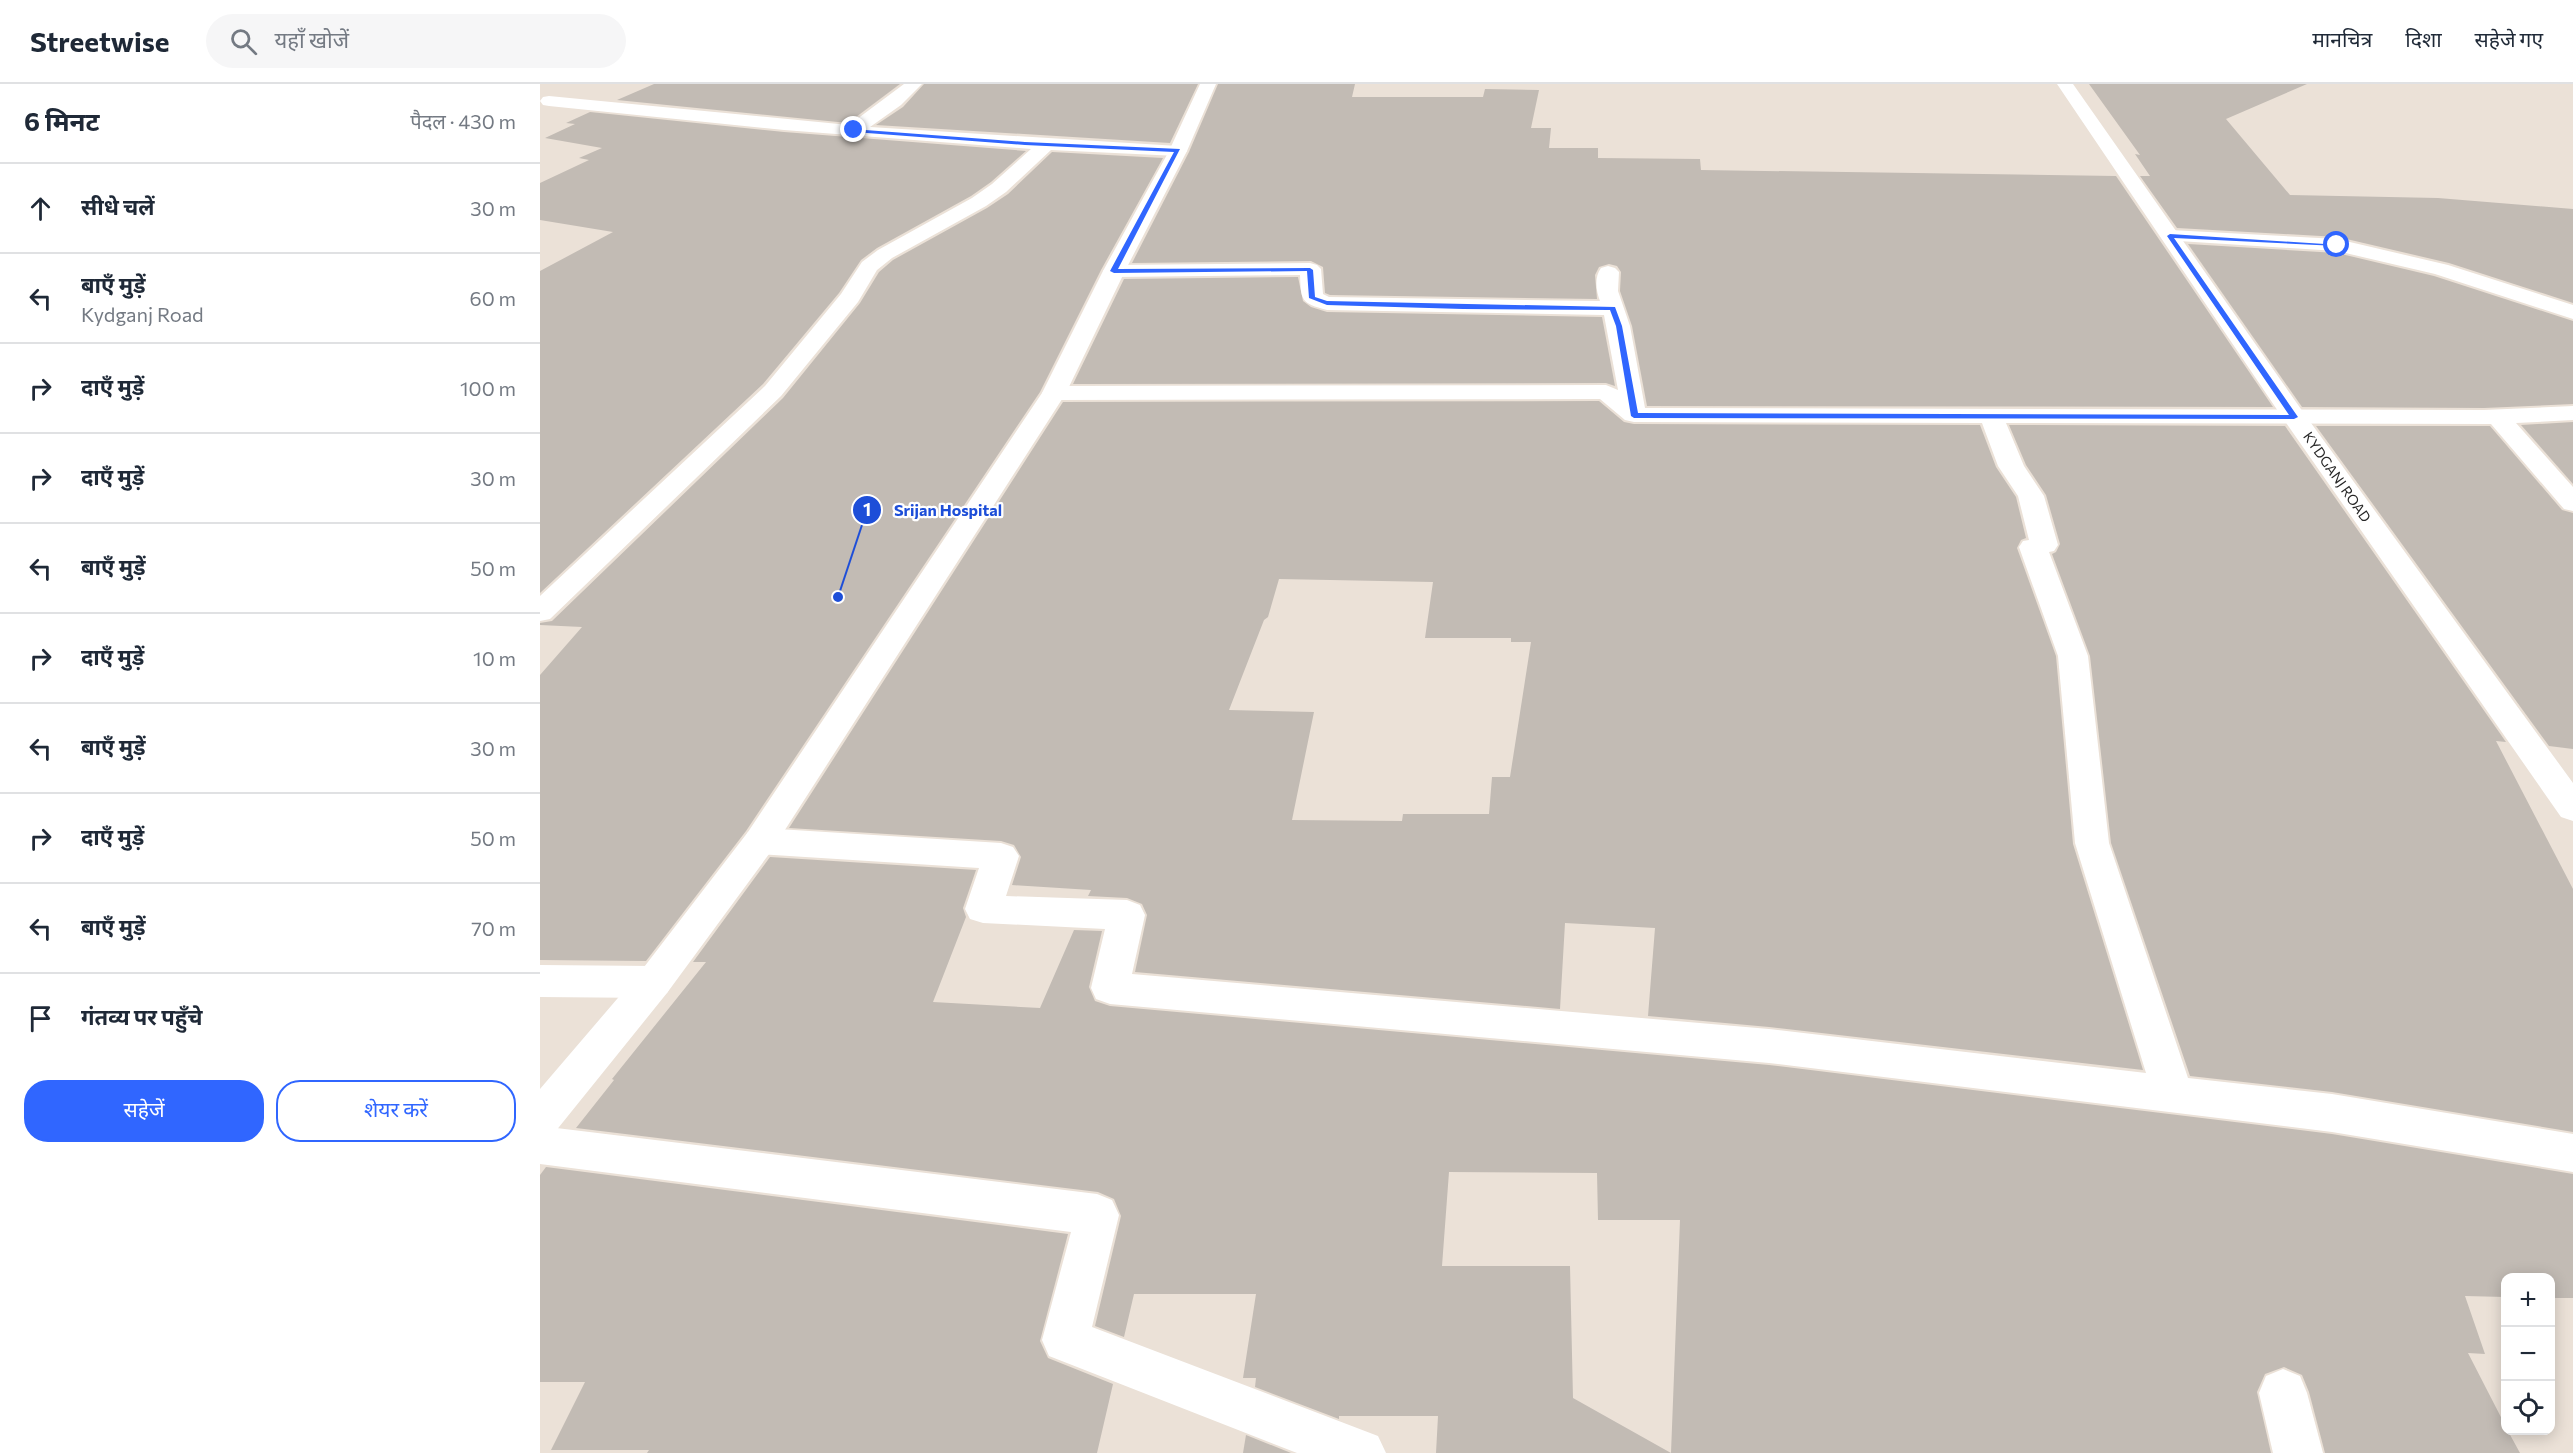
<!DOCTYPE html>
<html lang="hi">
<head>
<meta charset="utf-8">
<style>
	body { margin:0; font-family:Commissioner,"Noto Sans Devanagari",sans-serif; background:#f6f6f7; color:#1f2937 }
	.controls { position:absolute; right:18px; bottom:18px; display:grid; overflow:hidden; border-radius:12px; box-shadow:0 3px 15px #0003 }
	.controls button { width:54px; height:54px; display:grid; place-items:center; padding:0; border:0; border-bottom:2px solid #e0e1e3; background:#fff; color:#1f2937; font:30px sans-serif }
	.stop { position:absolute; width:18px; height:18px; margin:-14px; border:4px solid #3066ff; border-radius:50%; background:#fff }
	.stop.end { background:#3066ff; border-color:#fff; box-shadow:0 2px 6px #0008 }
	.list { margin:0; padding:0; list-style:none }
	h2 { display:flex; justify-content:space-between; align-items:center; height:78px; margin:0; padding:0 24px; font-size:26px }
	h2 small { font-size:20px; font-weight:400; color:#747a83 }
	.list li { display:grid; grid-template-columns:39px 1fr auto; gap:18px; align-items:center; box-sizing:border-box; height:90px; padding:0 24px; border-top:2px solid #e0e1e3 }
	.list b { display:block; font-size:22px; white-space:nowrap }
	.list p { margin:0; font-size:20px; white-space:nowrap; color:#747a83 }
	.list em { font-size:20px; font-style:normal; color:#747a83 }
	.actions { display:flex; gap:12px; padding:18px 24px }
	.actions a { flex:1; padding:14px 0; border:2px solid #3066ff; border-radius:24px; text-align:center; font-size:21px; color:#3066ff }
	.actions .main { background:#3066ff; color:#fff }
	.icon { flex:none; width:33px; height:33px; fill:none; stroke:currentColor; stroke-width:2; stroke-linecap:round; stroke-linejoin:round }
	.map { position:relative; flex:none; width:2033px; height:1369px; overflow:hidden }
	header { display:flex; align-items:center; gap:36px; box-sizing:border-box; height:84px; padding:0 30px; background:#fff; border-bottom:2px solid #e0e1e3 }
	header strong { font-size:28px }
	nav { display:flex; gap:33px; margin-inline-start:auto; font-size:21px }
	.search { width:420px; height:54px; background:#f6f6f7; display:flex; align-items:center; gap:15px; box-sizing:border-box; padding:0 21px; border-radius:33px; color:#747a83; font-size:22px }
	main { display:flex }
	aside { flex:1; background:#fff }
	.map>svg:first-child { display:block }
	.building { fill:#c2bbb4; fill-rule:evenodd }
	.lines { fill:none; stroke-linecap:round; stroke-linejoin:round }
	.minor { fill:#fff; fill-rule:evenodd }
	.tertiary { fill:#fff; fill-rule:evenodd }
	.secondary { fill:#fff; fill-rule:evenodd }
	.route { fill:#3066ff }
	.labels { text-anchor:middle; stroke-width:4.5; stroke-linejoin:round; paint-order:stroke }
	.far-street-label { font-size:14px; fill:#272727; stroke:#fff }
	.leader { fill:none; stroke:#1d4ed8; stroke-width:2 }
	.callout-dot { fill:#1d4ed8; stroke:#fff; stroke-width:2 }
	.mark-label { font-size:18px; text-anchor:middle; font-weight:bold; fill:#fff }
	.callout-label { font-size:16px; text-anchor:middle; font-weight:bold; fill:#1d4ed8; stroke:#fff; stroke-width:4.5; stroke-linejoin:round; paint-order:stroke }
</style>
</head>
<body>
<header>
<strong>Streetwise</strong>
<div class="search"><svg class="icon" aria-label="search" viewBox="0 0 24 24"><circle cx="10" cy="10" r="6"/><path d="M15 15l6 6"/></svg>यहाँ खोजें</div>
<nav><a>मानचित्र</a><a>दिशा</a><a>सहेजे गए</a></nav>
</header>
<main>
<aside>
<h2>6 मिनट<small>पैदल · 430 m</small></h2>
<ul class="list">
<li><svg class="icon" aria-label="ahead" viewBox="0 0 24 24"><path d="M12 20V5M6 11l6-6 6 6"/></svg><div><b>सीधे चलें</b></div><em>30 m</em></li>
<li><svg class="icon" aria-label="left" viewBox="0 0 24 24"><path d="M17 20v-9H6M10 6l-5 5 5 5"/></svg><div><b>बाएँ मुड़ें</b><p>Kydganj Road</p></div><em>60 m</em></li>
<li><svg class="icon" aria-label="right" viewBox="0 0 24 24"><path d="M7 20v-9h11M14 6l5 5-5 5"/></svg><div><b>दाएँ मुड़ें</b></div><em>100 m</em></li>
<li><svg class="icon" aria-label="right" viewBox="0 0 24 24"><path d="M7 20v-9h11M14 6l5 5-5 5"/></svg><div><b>दाएँ मुड़ें</b></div><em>30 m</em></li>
<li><svg class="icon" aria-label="left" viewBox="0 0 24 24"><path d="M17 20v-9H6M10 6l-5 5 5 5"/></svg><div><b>बाएँ मुड़ें</b></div><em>50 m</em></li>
<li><svg class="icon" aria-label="right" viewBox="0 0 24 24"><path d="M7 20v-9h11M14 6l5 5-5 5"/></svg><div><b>दाएँ मुड़ें</b></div><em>10 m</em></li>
<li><svg class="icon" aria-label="left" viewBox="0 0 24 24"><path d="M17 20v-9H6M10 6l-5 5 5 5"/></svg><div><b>बाएँ मुड़ें</b></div><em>30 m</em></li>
<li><svg class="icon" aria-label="right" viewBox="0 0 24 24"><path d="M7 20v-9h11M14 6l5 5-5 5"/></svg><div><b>दाएँ मुड़ें</b></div><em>50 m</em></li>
<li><svg class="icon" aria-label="left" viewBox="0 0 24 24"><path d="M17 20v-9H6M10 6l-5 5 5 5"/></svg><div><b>बाएँ मुड़ें</b></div><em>70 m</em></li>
<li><svg class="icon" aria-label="arrive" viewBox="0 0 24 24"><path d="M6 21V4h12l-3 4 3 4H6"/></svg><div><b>गंतव्य पर पहुँचे</b></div></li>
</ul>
<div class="actions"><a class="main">सहेजें</a><a>शेयर करें</a></div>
</aside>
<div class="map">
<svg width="2033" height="1369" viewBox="0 0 2033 1369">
	<rect width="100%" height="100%" fill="#ebe1d7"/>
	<g class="building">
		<path d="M 114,0 L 360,0 L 308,39 L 77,16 Z"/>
		<path d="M 384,0 L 658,0 L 630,59 L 336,41 L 363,23 Z"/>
		<path d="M 678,0 L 815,0 L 812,13 L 943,13 L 945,5 L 999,6 L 991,44 L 1011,44 L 1009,64 L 1058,64 L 1058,74 L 1160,75 L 1161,86 L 1576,92 L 1733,323 L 1107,322 L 1092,242 L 1080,207 L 1081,188 L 1077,182 L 1069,180 L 1059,183 L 1055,191 L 1057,215 L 790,211 L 785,209 L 783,183 L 771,177 L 592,179 L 649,68 Z"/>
		<path d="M 1549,0 L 1767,0 L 1686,35 L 1750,111 L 1898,114 L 2033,125 L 2033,219 L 1909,179 L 1798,153 L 1637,144 L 1600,92 L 1610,92 L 1595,70 L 1600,71 Z"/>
		<path d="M 50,28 L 244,48 L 486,67 L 451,98 L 431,112 L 337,164 L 321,176 L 299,209 L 223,300 L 0,509 L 0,187 L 73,148 L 0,136 L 0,99 L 49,76 L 39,74 L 62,64 L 5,54 L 35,40 L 26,39 Z"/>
		<path d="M 512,68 L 623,74 L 561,186 L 500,308 L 206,747 L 106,877 L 0,876 L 0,591 L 42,543 L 0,541 L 0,539 L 12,537 L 243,314 L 320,219 L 339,188 L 353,176 L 447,124 L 468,110 Z"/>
		<path d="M 1648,160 L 1797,169 L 1894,192 L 2033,237 L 2033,320 L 1944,324 L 1762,323 Z"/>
		<path d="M 758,193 L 763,217 L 771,223 L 787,228 L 1062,233 L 1075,302 L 1066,299 L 533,300 L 584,195 Z"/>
		<path d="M 1059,317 L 1084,338 L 1094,340 L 1440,341 L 1456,383 L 1476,413 L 1486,454 L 1481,456 L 1477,464 L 1516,572 L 1533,760 L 1603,986 L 1229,943 L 1108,932 L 1115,844 L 1025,839 L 1020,925 L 595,888 L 607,831 L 602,820 L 587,814 L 548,812 L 551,806 L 472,801 L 481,773 L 474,761 L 461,757 L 249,744 L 523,318 ZM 739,495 L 893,498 L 885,554 L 971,554 L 971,558 L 991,558 L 970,693 L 952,693 L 949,730 L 863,730 L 862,737 L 752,736 L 774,628 L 689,626 L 724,536 L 728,533 Z"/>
		<path d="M 2033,338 L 2033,400 L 1981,341 Z"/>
		<path d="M 1469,341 L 1745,342 L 1966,658 L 1956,657 L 2033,805 L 2033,1048 L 1792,1008 L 1650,992 L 1571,759 L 1550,572 L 1512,470 L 1516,468 L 1520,460 L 1506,411 L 1486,381 Z"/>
		<path d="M 1776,342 L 1950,342 L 2022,426 L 2033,429 L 2033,665 L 2009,662 Z"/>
		<path d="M 230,773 L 436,786 L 423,824 L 426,833 L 393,918 L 500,924 L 534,846 L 562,847 L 549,903 L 555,917 L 570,922 L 1229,981 L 1792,1050 L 2033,1090 L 2033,1214 L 2010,1214 L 2010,1194 L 1965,1194 L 1965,1213 L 1925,1212 L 1945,1270 L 1928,1269 L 1965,1341 L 1965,1347 L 1968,1347 L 1980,1369 L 1785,1369 L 1769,1308 L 1762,1291 L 1744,1283 L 1725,1290 L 1717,1308 L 1731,1369 L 896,1369 L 898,1332 L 799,1332 L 799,1335 L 715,1303 L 716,1294 L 703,1294 L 716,1210 L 594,1210 L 584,1253 L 555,1242 L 581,1132 L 574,1115 L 558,1108 L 36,1044 L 74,996 L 72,995 L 166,878 L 153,878 ZM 909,1088 L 1057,1089 L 1058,1136 L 1140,1136 L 1131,1369 L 1033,1314 L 1030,1182 L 902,1182 Z"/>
		<path d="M 6,1083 L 528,1150 L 500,1257 L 508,1274 L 573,1300 L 557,1369 L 107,1369 L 109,1366 L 11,1366 L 45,1298 L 0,1298 L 0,1091 Z"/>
		<path d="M 706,1351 L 751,1369 L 703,1369 Z"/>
	</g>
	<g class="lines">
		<g class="minor">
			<path d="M 364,0 L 382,0 L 361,21 L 330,43 L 638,62 L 644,63 L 647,67 L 644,71 L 638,72 L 511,66 L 466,108 L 446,122 L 352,174 L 337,186 L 318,218 L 241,312 L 10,535 L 0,537 L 0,512 L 225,302 L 301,210 L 322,178 L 338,166 L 432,114 L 452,100 L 491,65 L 244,46 L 9,22 L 3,21 L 0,17 L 3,13 L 9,12 L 309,41 Z"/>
			<path d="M 1630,146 L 1797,155 L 1908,181 L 2033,221 L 2033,235 L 1895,190 L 1797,167 L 1623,156 L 1620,152 L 1623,148 Z"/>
			<path d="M 770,179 L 777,181 L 781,185 L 783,210 L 789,213 L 1060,217 C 1056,207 1054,193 1061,184 L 1068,182 L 1075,184 L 1079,188 L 1078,207 L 1090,242 L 1105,324 L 1944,326 L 2033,322 L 2033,336 L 1976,339 L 2033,403 L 2033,427 L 2024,425 L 1951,340 L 1466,339 L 1484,382 L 1504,412 L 1518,461 L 1514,467 L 1509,468 L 1548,572 L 1569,759 L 1648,994 L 1792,1010 L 2033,1050 L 2033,1088 L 1792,1048 L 1229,979 L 570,920 L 556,915 L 551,904 L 565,845 L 443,839 L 430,835 L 425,825 L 439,784 L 220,770 L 208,766 L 203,757 L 208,748 L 220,744 L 461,759 L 473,763 L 479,772 L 466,812 L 587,816 L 600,821 L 605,831 L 592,890 L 1229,945 L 1606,989 L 1535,759 L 1518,572 L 1479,463 L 1483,457 L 1489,456 L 1478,412 L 1458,382 L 1442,339 L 1094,338 L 1085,336 L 1060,315 L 514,316 L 506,314 L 502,309 L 506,304 L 514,302 L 1066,301 L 1078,306 L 1064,231 L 787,226 C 761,219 761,217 760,191 L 574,193 L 567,191 L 563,187 L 567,183 L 574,181 Z"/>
			<path d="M 0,881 L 114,882 L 127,887 L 133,898 L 127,909 L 114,914 L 0,913 Z"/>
			<path d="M 0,1042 L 557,1110 L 572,1116 L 579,1131 L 552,1243 L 838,1352 L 846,1369 L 757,1369 L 509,1272 L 502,1256 L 531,1148 L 0,1080 Z"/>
			<path d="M 1743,1285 L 1760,1292 L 1767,1309 L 1783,1369 L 1733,1369 L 1719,1309 L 1726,1292 Z"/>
		</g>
		<path class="tertiary" d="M 660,0 L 676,0 L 647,67 L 585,187 L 526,309 L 232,766 L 127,909 L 15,1048 L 0,1054 L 0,1005 L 101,887 L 208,748 L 502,309 L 563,187 L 629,67 Z"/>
		<path class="secondary" d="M 1517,0 L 1533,0 L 1763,328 L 2033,699 L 2033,737 L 2021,733 L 1742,333 Z"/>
	</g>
	<path class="route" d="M 312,45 L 485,58 L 640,65 L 578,185 L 770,184 L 773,186 L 775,213 L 787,217 L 1075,223 L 1082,242 L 1098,329 L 1749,331 L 1627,152 L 1630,150 L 1800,161 L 1797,162 L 1634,154 L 1758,333 L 1754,335 L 1094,334 L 1091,332 L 1076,242 L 1070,226 L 923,225 L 787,221 L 769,214 L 767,187 L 574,189 L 570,187 L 634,68 L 485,61 L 314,48 Z"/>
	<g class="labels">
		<g class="far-street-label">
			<text transform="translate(1797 393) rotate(55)" y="5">KYDGANJ ROAD</text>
		</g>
	</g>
	<path class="leader" d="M298 513L327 426"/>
	<g class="callout-dot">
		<circle cx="298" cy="513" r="6"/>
		<circle cx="327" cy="426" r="15"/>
	</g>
	<g class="mark-label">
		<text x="327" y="432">1</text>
	</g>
	<g class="callout-label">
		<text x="408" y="432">Srijan Hospital</text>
	</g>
</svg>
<div class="controls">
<button>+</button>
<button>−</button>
<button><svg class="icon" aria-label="locate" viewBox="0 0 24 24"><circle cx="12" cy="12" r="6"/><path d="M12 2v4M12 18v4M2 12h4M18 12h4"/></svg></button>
</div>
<div class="stop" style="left:1797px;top:161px"></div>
<div class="stop end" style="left:314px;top:46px"></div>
</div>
</main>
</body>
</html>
